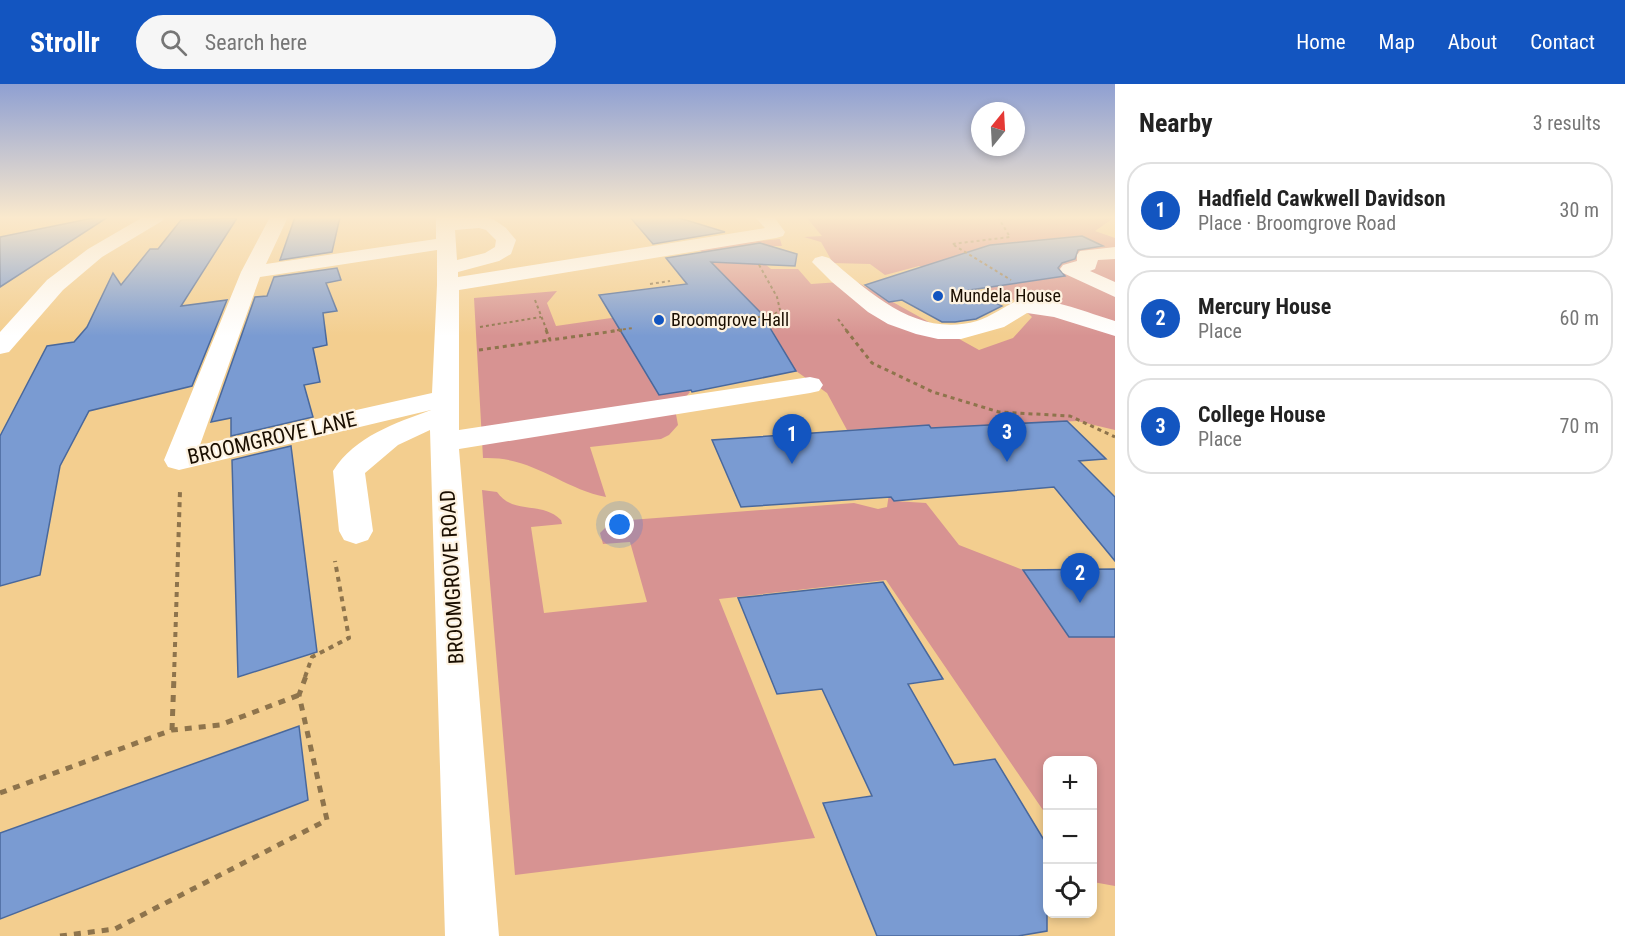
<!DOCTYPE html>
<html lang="en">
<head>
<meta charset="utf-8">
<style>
	body { margin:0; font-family:"Roboto Condensed",sans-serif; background:#f6f6f6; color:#222 }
	.controls { position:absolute; right:18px; bottom:18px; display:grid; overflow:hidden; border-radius:12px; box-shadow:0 3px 9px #0003 }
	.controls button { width:54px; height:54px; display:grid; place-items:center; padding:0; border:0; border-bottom:2px solid #e0e0e0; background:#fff; color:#222; font:30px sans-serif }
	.compass { position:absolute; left:971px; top:18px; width:54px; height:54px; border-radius:50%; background:#fff; box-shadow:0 3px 9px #0003; rotate:18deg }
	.you { position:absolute; left:620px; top:441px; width:21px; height:21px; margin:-15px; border:4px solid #fff; border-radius:50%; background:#1a73e8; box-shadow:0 0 0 9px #1a73e833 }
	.badge { display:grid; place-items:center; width:39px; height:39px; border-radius:50%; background:#1355c0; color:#fff; font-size:20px; font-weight:700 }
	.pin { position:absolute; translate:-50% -50px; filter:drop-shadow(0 2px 3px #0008) }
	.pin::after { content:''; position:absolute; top:32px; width:21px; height:18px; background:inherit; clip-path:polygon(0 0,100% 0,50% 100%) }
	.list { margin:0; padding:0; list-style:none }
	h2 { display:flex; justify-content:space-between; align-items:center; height:78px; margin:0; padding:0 24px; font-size:26px }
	h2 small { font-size:20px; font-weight:400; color:#767676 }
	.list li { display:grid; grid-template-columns:39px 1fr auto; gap:18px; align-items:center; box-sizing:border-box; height:96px; margin:0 12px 12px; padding:0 12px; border:2px solid #e0e0e0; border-radius:24px }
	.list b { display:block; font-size:22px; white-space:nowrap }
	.list p { margin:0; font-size:20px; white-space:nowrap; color:#767676 }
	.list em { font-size:20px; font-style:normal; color:#767676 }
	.icon { flex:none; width:33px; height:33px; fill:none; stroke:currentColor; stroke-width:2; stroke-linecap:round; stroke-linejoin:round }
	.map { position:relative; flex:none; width:1115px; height:852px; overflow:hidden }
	header { display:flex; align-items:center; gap:36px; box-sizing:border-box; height:84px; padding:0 30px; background:#1355c0; color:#fff }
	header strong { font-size:28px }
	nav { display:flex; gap:33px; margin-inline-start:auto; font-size:21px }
	.search { width:420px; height:54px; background:#f6f6f6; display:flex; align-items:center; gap:15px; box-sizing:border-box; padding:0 21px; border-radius:33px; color:#767676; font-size:22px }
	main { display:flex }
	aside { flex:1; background:#fff }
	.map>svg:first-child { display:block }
	.green { fill:#d79392 }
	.building { fill:#7a9bd2; stroke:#49689c; stroke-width:1.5 }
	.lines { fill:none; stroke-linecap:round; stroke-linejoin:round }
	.path-far3 { stroke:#8e744c; stroke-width:2; stroke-dasharray:3 3; stroke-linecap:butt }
	.path-far2 { stroke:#8e744c; stroke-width:3; stroke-dasharray:4 4; stroke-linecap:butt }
	.path-far1 { stroke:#8e744c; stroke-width:4; stroke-dasharray:5 5; stroke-linecap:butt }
	.path { stroke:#8e744c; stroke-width:5; stroke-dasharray:7 7; stroke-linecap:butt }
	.minor { fill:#fff; fill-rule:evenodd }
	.poi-dot { fill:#1355c0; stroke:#fef3e1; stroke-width:2 }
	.labels { text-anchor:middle; stroke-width:4.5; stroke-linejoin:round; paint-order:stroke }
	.far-poi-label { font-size:18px; fill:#1a0e00; stroke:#fef3e1; text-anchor:start }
	.street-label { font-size:21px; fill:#1a0e00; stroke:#fef3e1 }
</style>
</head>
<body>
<header>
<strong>Strollr</strong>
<div class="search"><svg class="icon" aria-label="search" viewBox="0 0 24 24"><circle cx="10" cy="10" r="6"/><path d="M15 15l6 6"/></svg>Search here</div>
<nav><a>Home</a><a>Map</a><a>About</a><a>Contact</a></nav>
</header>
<main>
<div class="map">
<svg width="1115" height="852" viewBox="0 0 1115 852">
	<rect width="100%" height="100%" fill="#f3ce8f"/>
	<g class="green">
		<path d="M 806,133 L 1115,133 L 1095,147 L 1115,154 L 1115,346 L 1077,337 L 937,344 L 940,354 L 928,341 L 847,346 L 827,309 L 796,287 L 772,246 L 680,262 L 666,240 L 757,225 L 697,163 L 780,155 L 782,162 L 769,162 L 758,174 L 771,185 L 798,185 L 811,200 L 855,197 L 979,266 L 1013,254 L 1032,233 L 1009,212 L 919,182 L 885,191 L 870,180 L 833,179 L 821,158 L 804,153 L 822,152 Z"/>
		<path d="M 557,207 L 547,219 L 556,242 L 625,232 L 690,308 L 675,325 L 678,341 L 669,351 L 661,355 L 590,363 L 606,413 C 561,404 533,372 483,374 L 474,214 Z"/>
		<path d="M 482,406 L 497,408 C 514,432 541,416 561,436 L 562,440 L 531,443 L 544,529 L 647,518 L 630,458 L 603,460 L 600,449 L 607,442 L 617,437 L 854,419 L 878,425 L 887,423 L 889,410 L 894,417 L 926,419 L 959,461 L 1023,486 L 1069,553 L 1115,553 L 1115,802 L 1093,798 L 1092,676 L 1048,676 L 1047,732 L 886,496 L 719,515 L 815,754 L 515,791 Z"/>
	</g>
	<g class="building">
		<path d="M 98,133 L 108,133 L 0,203 L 0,153 Z"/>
		<path d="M 295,133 L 340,133 L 332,168 L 280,176 Z"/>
		<path d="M 630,133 L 676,133 L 725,148 L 653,160 Z"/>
		<path d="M 237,134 L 181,222 L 227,216 L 192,302 L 89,327 L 60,382 L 40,491 L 0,502 L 0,352 L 47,262 L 74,258 L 87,243 L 113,189 L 121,201 L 150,165 L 158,165 L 181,136 Z"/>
		<path d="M 1082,152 L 1103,162 L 1078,166 L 1075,175 L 1062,179 L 1058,184 L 1065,192 L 970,206 L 1002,222 L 976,235 L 955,238 L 942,238 L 902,216 L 889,218 L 865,201 L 990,161 Z"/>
		<path d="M 760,159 L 797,170 L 795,182 L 711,178 L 761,229 L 796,287 L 692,308 L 691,306 L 659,311 L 599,211 L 687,200 L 666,174 Z"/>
		<path d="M 337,184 L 341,196 L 326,199 L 337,227 L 323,229 L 327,261 L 313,264 L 320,298 L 304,301 L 313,333 L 231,352 L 231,334 L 211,338 L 255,213 L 267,212 L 274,193 Z"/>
		<path d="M 1067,337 L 1106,375 L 1079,377 L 1115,413 L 1115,477 L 1054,403 L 894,417 L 891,413 L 741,423 L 712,356 L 929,341 L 931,344 Z"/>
		<path d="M 291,362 L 317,568 L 238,593 L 232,376 Z"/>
		<path d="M 1115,485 L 1115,553 L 1069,553 L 1023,486 Z"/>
		<path d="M 883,498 L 943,595 L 908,600 L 954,681 L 995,675 L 1047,761 L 1047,847 L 1018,852 L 877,852 L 823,719 L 872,712 L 822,605 L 777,610 L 738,514 Z"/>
		<path d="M 299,642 L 308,716 L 0,835 L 0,749 Z"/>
	</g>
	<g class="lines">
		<g class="path-far3">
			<path d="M 998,133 L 1010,153 L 952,160 L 1011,196"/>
			<path d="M 650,200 L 670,197"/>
			<path d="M 535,216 L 547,247"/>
			<path d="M 751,234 L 773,231 L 780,226 L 777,213 L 758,179"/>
			<path d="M 838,235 L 847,247"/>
			<path d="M 480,243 L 541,233"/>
			<path d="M 611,247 L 633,244"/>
		</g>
		<g class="path-far2">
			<path d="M 546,246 L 550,256 L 622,246"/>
			<path d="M 846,246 L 872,279 L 933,308 L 999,328 L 1070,332 L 1115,353"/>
			<path d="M 479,266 L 550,256"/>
		</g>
		<g class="path-far1">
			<path d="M 174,593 L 180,407"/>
			<path d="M 305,593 L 312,573 L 349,554 L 335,477"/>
		</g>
		<g class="path">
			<path d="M 172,646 L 174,592"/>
			<path d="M 0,709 L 172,646 L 220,641 L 299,611"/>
			<path d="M 60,852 L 115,845 L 327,736 L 299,611 L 306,592"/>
		</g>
		<g class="minor">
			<path d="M 143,133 L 165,133 L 162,137 L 102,173 L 63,206 L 9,268 L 0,270 L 0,248 L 47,196 L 88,165 Z"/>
			<path d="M 270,133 L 288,133 L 266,180 L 436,155 L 436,133 L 482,133 L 493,135 L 506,144 L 516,156 L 511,170 L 499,177 L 458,188 L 458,193 L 765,144 L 755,133 L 774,133 L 785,148 L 783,152 L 776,154 L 459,206 L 459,346 L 810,293 L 819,295 L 823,301 L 819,307 L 810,309 L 459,365 L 499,852 L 445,852 L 430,346 L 398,361 L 365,389 L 373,447 L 368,456 L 356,460 L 344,456 L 339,447 L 333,387 C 355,352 396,339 431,326 L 179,386 L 168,383 L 164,376 L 241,188 ZM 479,144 L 486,146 L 496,156 L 495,163 L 485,169 L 457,176 L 455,146 ZM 437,166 L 437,201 L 432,309 L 200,361 L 260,193 Z"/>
			<path d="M 1115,163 L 1115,175 L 1098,176 L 1095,185 L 1090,187 L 1115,198 L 1115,213 L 1063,189 L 1060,185 L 1063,181 L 1077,177 L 1077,171 L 1080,167 Z"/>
			<path d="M 822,172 L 829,174 C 871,210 918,254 977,237 C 991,233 1014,216 1022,215 C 1054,214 1085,228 1115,237 L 1115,252 L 1054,233 L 1027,229 L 1004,243 L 961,255 L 938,255 L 916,250 L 888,240 L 868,228 L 832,198 L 812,178 L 815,174 Z"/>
		</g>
	</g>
	<linearGradient id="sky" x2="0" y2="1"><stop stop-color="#8fa0d2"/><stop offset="0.53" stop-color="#fae9cd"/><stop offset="1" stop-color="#fae9cd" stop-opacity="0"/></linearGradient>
	<rect width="1115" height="252" fill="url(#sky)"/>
	<g class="poi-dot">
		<circle cx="938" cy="212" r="6"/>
		<circle cx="659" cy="236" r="6"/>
	</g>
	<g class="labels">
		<g class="far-poi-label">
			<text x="950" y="218">Mundela House</text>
			<text x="671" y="242">Broomgrove Hall</text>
		</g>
		<g class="street-label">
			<text transform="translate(272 354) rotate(-13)" y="7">BROOMGROVE LANE</text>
			<text transform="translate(452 493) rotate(-93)" y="7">BROOMGROVE ROAD</text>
		</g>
	</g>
</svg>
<div class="controls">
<button>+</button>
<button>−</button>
<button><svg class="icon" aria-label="locate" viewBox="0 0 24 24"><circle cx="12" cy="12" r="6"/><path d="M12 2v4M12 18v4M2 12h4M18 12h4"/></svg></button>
</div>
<svg class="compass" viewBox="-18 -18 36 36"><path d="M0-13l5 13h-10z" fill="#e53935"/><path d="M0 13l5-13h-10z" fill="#767676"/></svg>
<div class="you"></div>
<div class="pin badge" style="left:792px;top:380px">1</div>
<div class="pin badge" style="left:1080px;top:519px">2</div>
<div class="pin badge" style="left:1007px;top:378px">3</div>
</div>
<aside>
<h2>Nearby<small>3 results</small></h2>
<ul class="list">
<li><span class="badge">1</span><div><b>Hadfield Cawkwell Davidson</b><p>Place · Broomgrove Road</p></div><em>30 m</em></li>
<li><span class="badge">2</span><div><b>Mercury House</b><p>Place</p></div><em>60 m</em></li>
<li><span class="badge">3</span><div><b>College House</b><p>Place</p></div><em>70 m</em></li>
</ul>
</aside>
</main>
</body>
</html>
